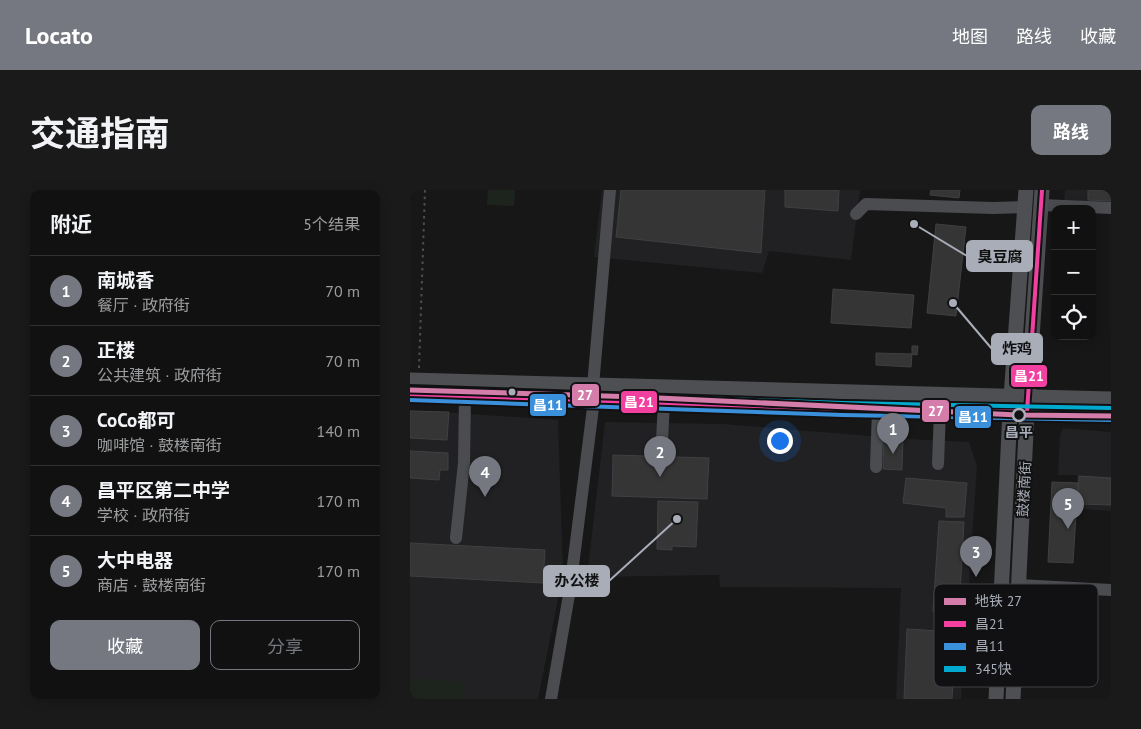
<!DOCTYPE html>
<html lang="zh">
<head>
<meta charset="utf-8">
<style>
	body { margin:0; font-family:"PT Sans","Noto Sans SC",sans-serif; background:#1a1a1a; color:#f1f3f6 }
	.controls { position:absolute; right:15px; top:15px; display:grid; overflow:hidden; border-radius:10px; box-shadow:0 2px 12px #0003 }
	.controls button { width:45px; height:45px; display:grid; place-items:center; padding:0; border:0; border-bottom:1px solid #303131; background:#111; color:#f1f3f6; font:25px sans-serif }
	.you { position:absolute; left:369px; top:250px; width:18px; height:18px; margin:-12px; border:4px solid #fff; border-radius:50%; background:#1a73e8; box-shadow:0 0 0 8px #1a73e833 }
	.badge { display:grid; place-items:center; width:32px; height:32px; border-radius:50%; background:#757880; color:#fff; font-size:16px; font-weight:700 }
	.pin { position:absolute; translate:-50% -41px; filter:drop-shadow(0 1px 2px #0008) }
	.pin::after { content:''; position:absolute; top:26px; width:18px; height:15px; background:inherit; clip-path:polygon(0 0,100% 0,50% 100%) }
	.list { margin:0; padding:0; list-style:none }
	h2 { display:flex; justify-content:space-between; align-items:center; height:65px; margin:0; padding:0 20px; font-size:21px }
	h2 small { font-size:16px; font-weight:400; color:#9c9d9f }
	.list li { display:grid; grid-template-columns:32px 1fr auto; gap:15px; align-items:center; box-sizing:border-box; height:70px; padding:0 20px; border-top:1px solid #303131 }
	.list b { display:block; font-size:19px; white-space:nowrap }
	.list p { margin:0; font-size:16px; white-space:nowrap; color:#9c9d9f }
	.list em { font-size:16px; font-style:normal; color:#9c9d9f }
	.actions { display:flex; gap:10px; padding:15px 20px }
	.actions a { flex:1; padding:11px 0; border:1px solid #757880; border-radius:10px; text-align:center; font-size:18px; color:#757880 }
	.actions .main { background:#757880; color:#fff }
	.icon { flex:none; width:28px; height:28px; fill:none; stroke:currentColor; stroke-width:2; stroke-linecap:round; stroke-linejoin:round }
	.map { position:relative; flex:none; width:701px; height:509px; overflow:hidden; border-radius:10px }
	header { display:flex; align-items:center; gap:30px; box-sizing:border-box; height:70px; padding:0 25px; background:#757880; color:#fff }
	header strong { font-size:24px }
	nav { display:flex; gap:28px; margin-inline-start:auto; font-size:18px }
	.intro { display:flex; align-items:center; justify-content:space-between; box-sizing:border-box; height:120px; padding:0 30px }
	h1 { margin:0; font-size:35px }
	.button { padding:12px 22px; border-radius:10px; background:#757880; color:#fff; font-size:18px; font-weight:700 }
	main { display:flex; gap:30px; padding:0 30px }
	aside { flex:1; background:#111; border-radius:10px; box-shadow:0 2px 12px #0003 }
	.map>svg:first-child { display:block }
	.built { fill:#212123 }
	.green { fill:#1d241e }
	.building { fill:#353536; stroke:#3f4043 }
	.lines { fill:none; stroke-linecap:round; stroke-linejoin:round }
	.path { stroke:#4d4e52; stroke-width:2; stroke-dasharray:2.5 4; stroke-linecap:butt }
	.minor { stroke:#4b4c50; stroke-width:12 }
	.major { stroke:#4d4f52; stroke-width:15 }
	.bus-1-casing { stroke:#111113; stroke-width:8 }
	.bus-2-casing { stroke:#111113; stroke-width:8 }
	.bus-3-casing { stroke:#111113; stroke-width:8 }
	.bus-1 { stroke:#f240a1; stroke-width:4 }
	.bus-2 { stroke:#3a90db; stroke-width:4 }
	.bus-3 { stroke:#00a9ce; stroke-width:4 }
	.metro-1-casing { stroke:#111113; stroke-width:9 }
	.metro-1 { stroke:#d47daa; stroke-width:5 }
	.bus-dot { fill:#a8adb8; stroke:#111113; stroke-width:2 }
	.stop-dot { fill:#111113; stroke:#a8adb8; stroke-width:2.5 }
	.labels { text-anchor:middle; stroke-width:4; stroke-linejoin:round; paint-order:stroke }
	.stop-label { font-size:14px; font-weight:bold; fill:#a8adb8; stroke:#111113 }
	.street-label { font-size:14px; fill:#a8adb8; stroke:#111113 }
	.key { fill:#111113; stroke:#3e4045; stroke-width:1 }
	.key-label { font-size:14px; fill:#a8adb8 }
	.leader { fill:none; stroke:#a8adb8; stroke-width:2 }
	.callout-dot { fill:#a8adb8; stroke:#111113; stroke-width:2 }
	.callout { fill:#a8adb8; stroke:#a8adb8; stroke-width:2 }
	.callout-label { font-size:15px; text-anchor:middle; font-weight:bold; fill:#111 }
	.line-badge { stroke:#111113; stroke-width:2 }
	.badge-label { font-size:14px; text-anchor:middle; font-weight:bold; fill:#fff }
</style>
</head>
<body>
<header>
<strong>Locato</strong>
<nav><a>地图</a><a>路线</a><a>收藏</a></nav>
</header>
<div class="intro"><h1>交通指南</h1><a class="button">路线</a></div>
<main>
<aside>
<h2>附近<small>5个结果</small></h2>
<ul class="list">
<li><span class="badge">1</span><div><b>南城香</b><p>餐厅 · 政府街</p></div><em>70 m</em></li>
<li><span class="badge">2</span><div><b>正楼</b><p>公共建筑 · 政府街</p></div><em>70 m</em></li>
<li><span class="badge">3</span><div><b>CoCo都可</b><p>咖啡馆 · 鼓楼南街</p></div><em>140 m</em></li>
<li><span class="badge">4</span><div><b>昌平区第二中学</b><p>学校 · 政府街</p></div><em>170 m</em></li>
<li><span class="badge">5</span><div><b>大中电器</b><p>商店 · 鼓楼南街</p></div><em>170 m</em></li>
</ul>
<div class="actions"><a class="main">收藏</a><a>分享</a></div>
</aside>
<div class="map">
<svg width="701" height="509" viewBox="0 0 701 509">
	<rect width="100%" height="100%" fill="#171717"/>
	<g class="built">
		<path d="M 192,0 L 450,0 L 441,70 L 359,61 L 352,83 L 184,67 Z"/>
		<path d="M 655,0 L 701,0 L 701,13 L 654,10 Z"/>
		<path d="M 0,220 L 148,230 L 153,384 L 128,509 L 0,509 Z"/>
		<path d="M 195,232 L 313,234 L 498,249 L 559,252 L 567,276 L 551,509 L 486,509 L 491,398 L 310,397 L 309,385 L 177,387 Z"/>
		<path d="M 653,238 L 701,242 L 701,321 L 669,319 L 667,285 L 648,285 L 650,245 Z"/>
	</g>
	<g class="green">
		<path d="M 78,0 L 105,0 L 104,16 L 77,15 Z"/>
		<path d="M 0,488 L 55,492 L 54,509 L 0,509 Z"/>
	</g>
	<g class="building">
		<path d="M 211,0 L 355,0 L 351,63 L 206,47 Z"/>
		<path d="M 375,0 L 429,0 L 428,21 L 375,17 Z"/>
		<path d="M 521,0 L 550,0 L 549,8 L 520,5 Z"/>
		<path d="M 678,0 L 701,0 L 701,11 L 678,10 Z"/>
		<path d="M 526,34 L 556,37 L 546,126 L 517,123 Z"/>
		<path d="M 423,99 L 504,105 L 501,138 L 421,133 Z"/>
		<path d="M 502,156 L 508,156 L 507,165 L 502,164 Z"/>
		<path d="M 466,163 L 502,164 L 501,177 L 466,175 Z"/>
		<path d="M 0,221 L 39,222 L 37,250 L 0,248 Z"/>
		<path d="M 474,247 L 493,248 L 492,280 L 473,279 Z"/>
		<path d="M 0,261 L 38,263 L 38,280 L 30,280 L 29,290 L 0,288 Z"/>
		<path d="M 203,265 L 299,268 L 297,309 L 202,306 Z"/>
		<path d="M 669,286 L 701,288 L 701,315 L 668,314 Z"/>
		<path d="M 496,288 L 557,293 L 554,327 L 536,327 L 536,318 L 493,313 Z"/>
		<path d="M 642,292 L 668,293 L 663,373 L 638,372 Z"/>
		<path d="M 248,311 L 288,312 L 286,357 L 262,356 L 262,360 L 247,359 Z"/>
		<path d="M 529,331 L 554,332 L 549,422 L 523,421 Z"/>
		<path d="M 0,353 L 135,360 L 133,393 L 0,386 Z"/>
		<path d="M 497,439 L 546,442 L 542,509 L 494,509 Z"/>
	</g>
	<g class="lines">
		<path class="path" d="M 9,178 L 15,0"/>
		<g class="minor">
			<path d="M 631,15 L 701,18"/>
			<path d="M 446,24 L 456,14 L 583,18 L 615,17"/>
			<path d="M 183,196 L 200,0"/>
			<path d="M 252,250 L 254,212"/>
			<path d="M 528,274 L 530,220"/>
			<path d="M 466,277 L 468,219"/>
			<path d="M 46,348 L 54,273 L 55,206"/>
			<path d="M 609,395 L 701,400"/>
			<path d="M 141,509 L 160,399 L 184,210"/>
		</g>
		<g class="major">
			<path d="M 0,190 L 701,209"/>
			<path d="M 0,204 L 433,219 L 701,224"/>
			<path d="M 586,509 L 600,221 L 616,0"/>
			<path d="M 603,509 L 617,222 L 632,0"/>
		</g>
		<defs>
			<g id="bus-1">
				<path d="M 0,204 L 433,219 L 617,222"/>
				<path d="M 617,222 L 632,0"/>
			</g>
			<path id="bus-2" d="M 0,210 L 433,225 L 701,230"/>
			<path id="bus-3" d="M 0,198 L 433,213 L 701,218"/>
		</defs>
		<use href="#bus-1" class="bus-1-casing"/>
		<use href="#bus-2" class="bus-2-casing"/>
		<use href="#bus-3" class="bus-3-casing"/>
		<use href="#bus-1" class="bus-1"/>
		<use href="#bus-2" class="bus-2"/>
		<use href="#bus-3" class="bus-3"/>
		<defs>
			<path id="metro-1" d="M 0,200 L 228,207 L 608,225 L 701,226"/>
		</defs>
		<use href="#metro-1" class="metro-1-casing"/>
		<use href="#metro-1" class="metro-1"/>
	</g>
	<circle class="bus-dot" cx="102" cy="202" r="4.5"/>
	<circle class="stop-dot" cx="609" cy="225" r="6"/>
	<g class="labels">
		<g class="stop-label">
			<text x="609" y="247">昌平</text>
		</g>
		<g class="street-label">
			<text transform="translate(614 299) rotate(-87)" y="5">鼓楼南街</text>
		</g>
	</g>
	<rect x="524" y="394" width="164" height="103" rx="8" class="key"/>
	<rect x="534" y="408" width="22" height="7" fill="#d47daa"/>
	<rect x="534" y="431" width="22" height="6" fill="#f240a1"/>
	<rect x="534" y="453" width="22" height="7" fill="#3a90db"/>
	<rect x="534" y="476" width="22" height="6" fill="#00a9ce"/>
	<g class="key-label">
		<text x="565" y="416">地铁 27</text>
		<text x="565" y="439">昌21</text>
		<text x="565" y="461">昌11</text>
		<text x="565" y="484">345快</text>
	</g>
	<path class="leader" d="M504 34L557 66M543 113L582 159M267 329L199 391"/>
	<g class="callout-dot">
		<circle cx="504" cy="34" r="5"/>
		<circle cx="543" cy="113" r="5"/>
		<circle cx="267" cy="329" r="5"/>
	</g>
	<g class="callout">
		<rect x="557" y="51" width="65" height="30" rx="5"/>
		<rect x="582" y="144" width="50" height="30" rx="5"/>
		<rect x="134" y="376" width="65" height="30" rx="5"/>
	</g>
	<g class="callout-label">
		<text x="590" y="72">臭豆腐</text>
		<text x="607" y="164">炸鸡</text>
		<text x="167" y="396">办公楼</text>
	</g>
	<g class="line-badge">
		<rect x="600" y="174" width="38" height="24" rx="5" fill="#f240a1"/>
		<rect x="161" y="193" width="29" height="24" rx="5" fill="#d47daa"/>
		<rect x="210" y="200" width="38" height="24" rx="5" fill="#f240a1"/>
		<rect x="119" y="203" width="38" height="24" rx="5" fill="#3a90db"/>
		<rect x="511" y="209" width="29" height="24" rx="5" fill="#d47daa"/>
		<rect x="544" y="215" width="38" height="24" rx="5" fill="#3a90db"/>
	</g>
	<g class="badge-label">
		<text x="619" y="191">昌21</text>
		<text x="175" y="210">27</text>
		<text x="229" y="217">昌21</text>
		<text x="138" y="220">昌11</text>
		<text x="526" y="226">27</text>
		<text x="563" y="232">昌11</text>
	</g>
</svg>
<div class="controls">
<button>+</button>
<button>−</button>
<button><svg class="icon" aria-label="locate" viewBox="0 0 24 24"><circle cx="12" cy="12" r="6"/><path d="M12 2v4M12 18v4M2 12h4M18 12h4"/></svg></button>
</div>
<div class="you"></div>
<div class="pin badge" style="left:483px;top:264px">1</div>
<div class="pin badge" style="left:250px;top:287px">2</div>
<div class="pin badge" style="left:566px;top:387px">3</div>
<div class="pin badge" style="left:75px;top:307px">4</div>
<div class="pin badge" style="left:658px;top:339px">5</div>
</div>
</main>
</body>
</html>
